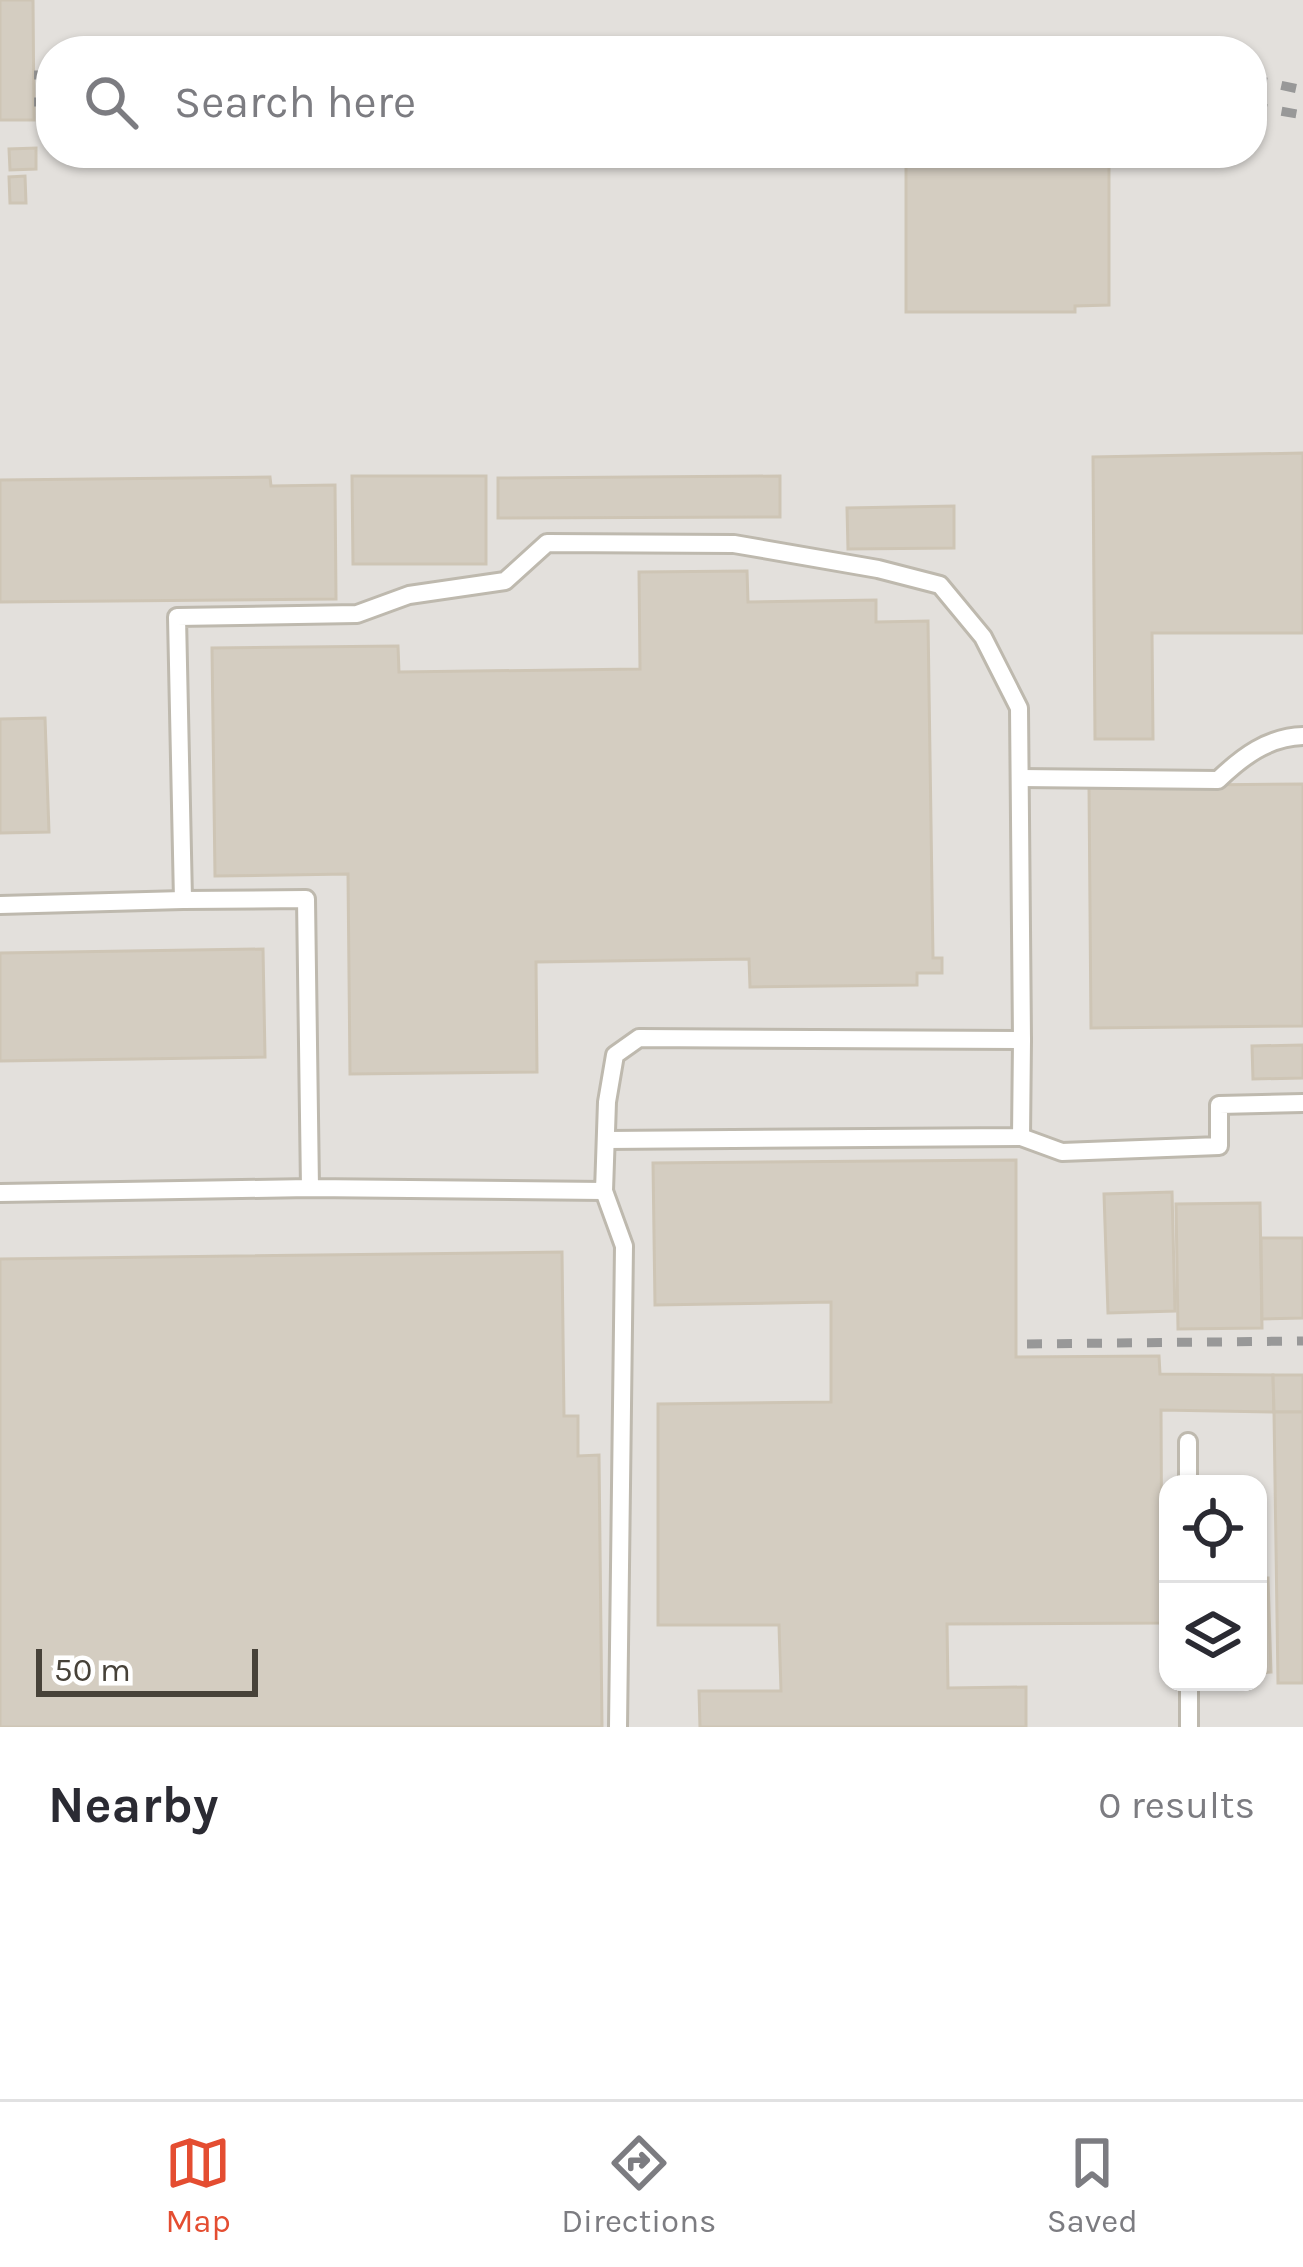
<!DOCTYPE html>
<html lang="en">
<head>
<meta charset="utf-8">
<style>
	body { margin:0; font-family:Karla,sans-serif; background:#f7f7f7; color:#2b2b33 }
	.controls { position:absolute; right:36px; bottom:36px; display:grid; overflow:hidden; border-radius:24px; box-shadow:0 3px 9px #0004 }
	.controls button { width:108px; height:108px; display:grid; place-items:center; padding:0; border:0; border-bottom:3px solid #e1e1e2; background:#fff; color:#2b2b33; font:60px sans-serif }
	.scale { position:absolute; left:36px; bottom:30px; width:222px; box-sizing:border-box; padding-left:12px; border:6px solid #474239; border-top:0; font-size:33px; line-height:42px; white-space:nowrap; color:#474239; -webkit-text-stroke:9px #fff; paint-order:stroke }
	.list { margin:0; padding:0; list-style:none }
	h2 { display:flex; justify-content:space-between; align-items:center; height:156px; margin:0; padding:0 48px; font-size:51px }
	h2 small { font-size:39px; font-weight:400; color:#7c7c81 }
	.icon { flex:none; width:66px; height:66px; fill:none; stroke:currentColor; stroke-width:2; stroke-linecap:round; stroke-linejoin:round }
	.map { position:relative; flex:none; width:1303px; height:1727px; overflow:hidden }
	.search { position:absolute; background:#fff; box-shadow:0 3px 9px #0004; left:36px; right:36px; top:36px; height:132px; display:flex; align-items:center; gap:30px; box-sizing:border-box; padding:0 42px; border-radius:48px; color:#7c7c81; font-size:45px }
	.sheet { height:372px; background:#fff }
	nav { display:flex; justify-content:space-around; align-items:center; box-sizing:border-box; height:168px; border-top:3px solid #e1e1e2; background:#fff; font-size:33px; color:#7c7c81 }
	nav a { display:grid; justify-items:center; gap:6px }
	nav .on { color:#e44d31 }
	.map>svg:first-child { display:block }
	.industrial { fill:#e3e0dc; fill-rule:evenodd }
	.building { fill:#d4cdc1; stroke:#cec5b5; stroke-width:3 }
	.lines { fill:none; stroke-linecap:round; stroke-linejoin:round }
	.service-casing { stroke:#beb9ae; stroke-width:22 }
	.service { stroke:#fff; stroke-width:16 }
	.rail { stroke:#989898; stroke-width:9; stroke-dasharray:15 15; stroke-linecap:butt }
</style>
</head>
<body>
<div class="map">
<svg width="1303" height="1727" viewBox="0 0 1303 1727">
	<rect width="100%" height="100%" fill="#f4f1eb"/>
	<path class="industrial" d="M 0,0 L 1303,0 L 1303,1727 L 0,1727 ZM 51,51 L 1252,51 L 1252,153 L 51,153 ZM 1168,1484 L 1258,1484 L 1258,1682 L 1168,1682 Z"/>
	<g class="building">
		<path d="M 0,0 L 33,0 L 34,120 L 0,120 Z"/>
		<path d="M 36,148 L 36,169 L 10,170 L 9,149 Z"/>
		<path d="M 906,153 L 1109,153 L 1109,305 L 1075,306 L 1075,312 L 906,312 Z"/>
		<path d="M 25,176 L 26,203 L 10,203 L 9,177 Z"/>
		<path d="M 1303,453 L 1303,633 L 1152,633 L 1153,739 L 1095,739 L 1093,457 Z"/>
		<path d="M 352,476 L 486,476 L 486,564 L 353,564 Z"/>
		<path d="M 780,476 L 780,517 L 498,518 L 498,478 Z"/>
		<path d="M 270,477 L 271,486 L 335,485 L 336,599 L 0,602 L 0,480 Z"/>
		<path d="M 954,506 L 954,548 L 848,549 L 847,508 Z"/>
		<path d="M 747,571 L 748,602 L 876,600 L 876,622 L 928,621 L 933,958 L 942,958 L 942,973 L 917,973 L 917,985 L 750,987 L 749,959 L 536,962 L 537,1072 L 350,1074 L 348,874 L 215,876 L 212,648 L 398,646 L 399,672 L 640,669 L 639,572 Z"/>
		<path d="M 45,718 L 49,832 L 0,833 L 0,719 Z"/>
		<path d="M 1303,784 L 1303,1026 L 1091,1028 L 1089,786 Z"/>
		<path d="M 263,949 L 265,1057 L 0,1061 L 0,953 Z"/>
		<path d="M 1303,1045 L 1303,1078 L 1253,1079 L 1252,1046 Z"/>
		<path d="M 1016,1160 L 1016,1357 L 1159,1356 L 1160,1374 L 1273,1375 L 1274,1412 L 1161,1410 L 1162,1623 L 947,1624 L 948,1688 L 1026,1687 L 1026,1727 L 700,1727 L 699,1691 L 781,1691 L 779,1625 L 658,1625 L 658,1404 L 831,1402 L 831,1302 L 655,1305 L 653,1163 Z"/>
		<path d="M 1172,1192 L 1175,1311 L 1108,1313 L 1104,1194 Z"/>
		<path d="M 1260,1203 L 1262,1328 L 1178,1329 L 1176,1204 Z"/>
		<path d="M 1261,1238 L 1303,1238 L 1303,1318 L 1262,1319 Z"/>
		<path d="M 562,1252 L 564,1416 L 578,1416 L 578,1456 L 599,1455 L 602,1727 L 0,1727 L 0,1259 Z"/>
		<path d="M 1273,1375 L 1303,1375 L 1303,1412 L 1274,1412 Z"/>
		<path d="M 1274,1412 L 1303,1412 L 1303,1683 L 1278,1683 Z"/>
		<path d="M 1258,1578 L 1268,1578 L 1271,1672 L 1258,1673 Z"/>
	</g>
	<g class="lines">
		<defs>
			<g id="service">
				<path d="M 1020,778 L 1218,780 C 1242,757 1268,737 1303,736"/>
				<path d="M 0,905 L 183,900"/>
				<path d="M 1021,1137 L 1062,1152 L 1219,1146 L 1219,1105 L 1303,1103"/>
				<path d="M 606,1140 L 1021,1137 L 1022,1040"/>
				<path d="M 604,1191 L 624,1246 L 618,1727"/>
				<path d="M 0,1193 L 310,1188 L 604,1191 L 607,1102 L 615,1055 L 639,1038 L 1022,1040 L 1019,708 L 983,637 L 940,585 L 878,569 L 734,544 L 547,543 L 505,581 L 409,595 L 357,614 L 177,617 L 183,900 L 306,899 L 310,1188"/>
				<path d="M 1188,1442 L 1188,1484"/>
				<path d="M 1189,1682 L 1189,1727"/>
			</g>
		</defs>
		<use href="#service" class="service-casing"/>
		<use href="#service" class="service"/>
		<g class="rail">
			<path d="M 34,75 L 51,75"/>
			<path d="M 1252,79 L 1303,90"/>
			<path d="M 34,102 L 51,102"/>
			<path d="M 1252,106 L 1303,115"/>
			<path d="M 1027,1344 L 1303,1341"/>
		</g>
	</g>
</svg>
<div class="controls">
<button><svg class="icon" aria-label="locate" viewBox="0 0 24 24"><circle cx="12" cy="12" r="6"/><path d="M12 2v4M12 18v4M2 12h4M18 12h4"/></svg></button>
<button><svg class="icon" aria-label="layers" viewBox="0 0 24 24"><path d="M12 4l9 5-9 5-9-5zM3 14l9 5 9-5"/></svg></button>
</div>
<div class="scale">50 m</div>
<div class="search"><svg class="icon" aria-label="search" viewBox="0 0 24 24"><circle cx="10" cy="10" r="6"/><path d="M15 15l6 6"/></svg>Search here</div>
</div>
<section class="sheet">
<h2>Nearby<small>0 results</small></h2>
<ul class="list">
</ul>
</section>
<nav>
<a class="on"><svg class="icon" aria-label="map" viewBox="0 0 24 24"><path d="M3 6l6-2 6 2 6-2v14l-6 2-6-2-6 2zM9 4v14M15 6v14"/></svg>Map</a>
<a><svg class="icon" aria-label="directions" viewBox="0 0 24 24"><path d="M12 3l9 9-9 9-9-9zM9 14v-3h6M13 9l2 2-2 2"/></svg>Directions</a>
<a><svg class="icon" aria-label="saved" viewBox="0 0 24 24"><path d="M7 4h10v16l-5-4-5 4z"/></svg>Saved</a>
</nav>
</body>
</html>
